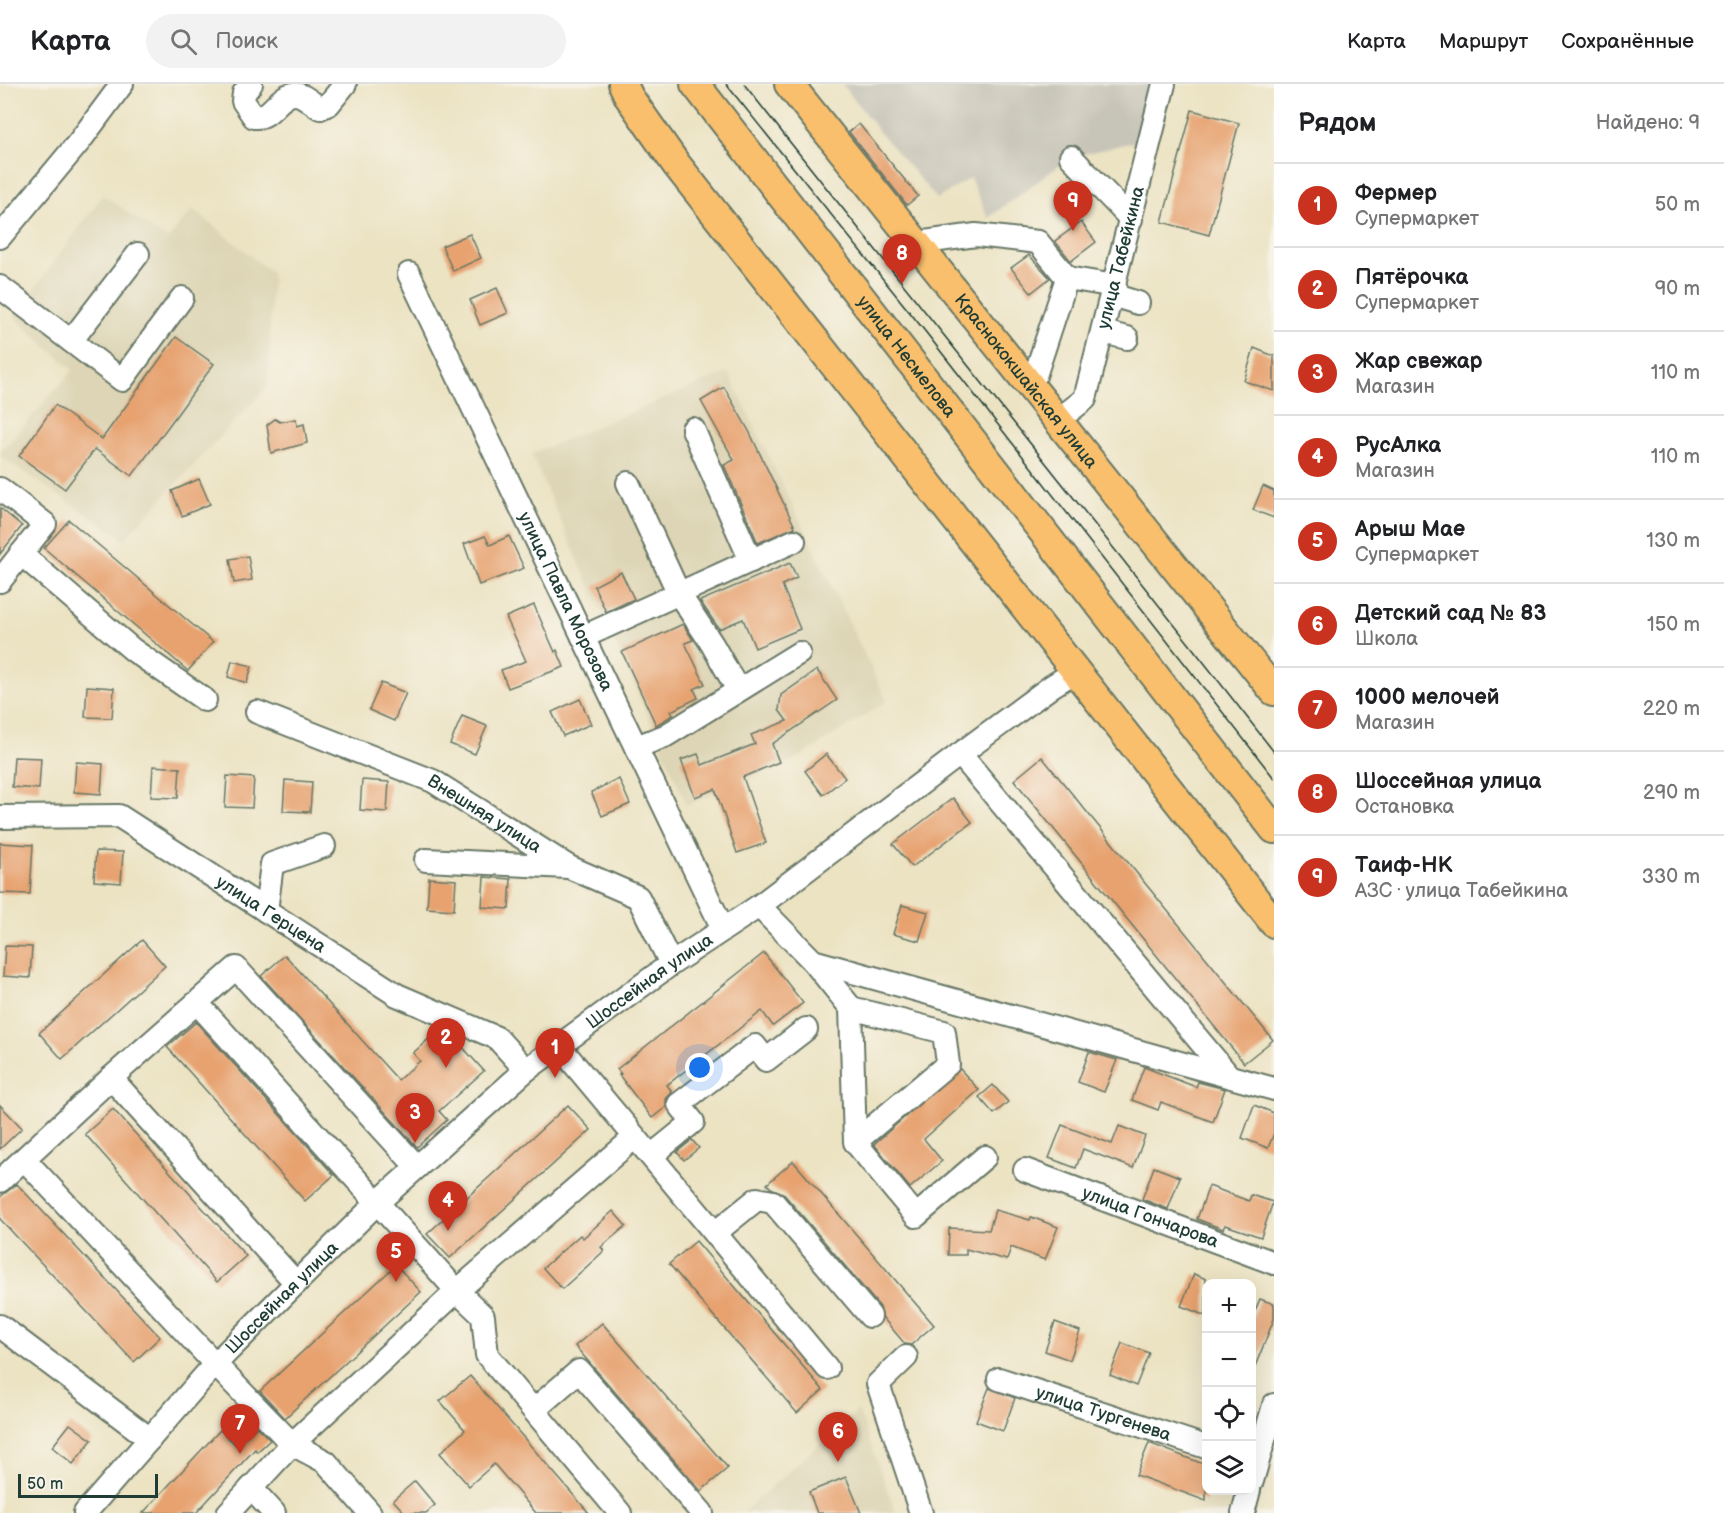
<!DOCTYPE html>
<html lang="ru">
<head>
<meta charset="utf-8">
<style>
	body { margin:0; font-family:"Balsamiq Sans",sans-serif; background:#f2f2f2; color:#202124 }
	.controls { position:absolute; right:18px; bottom:18px; display:grid; overflow:hidden; border-radius:12px; box-shadow:0 6px 24px #0002 }
	.controls button { width:54px; height:54px; display:grid; place-items:center; padding:0; border:0; border-bottom:2px solid #e0e0e0; background:#fff; color:#202124; font:30px sans-serif }
	.scale { position:absolute; left:18px; bottom:15px; width:140px; box-sizing:border-box; padding-left:6px; border:3px solid #1f3d34; border-top:0; font-size:16px; line-height:21px; white-space:nowrap; color:#1f3d34; -webkit-text-stroke:4px #f7f3e8; paint-order:stroke }
	.you { position:absolute; left:700px; top:984px; width:21px; height:21px; margin:-15px; border:4px solid #fff; border-radius:50%; background:#1a73e8; box-shadow:0 0 0 9px #1a73e833 }
	.badge { display:grid; place-items:center; width:39px; height:39px; border-radius:50%; background:#c8321e; color:#fff; font-size:20px; font-weight:700 }
	.pin { position:absolute; translate:-50% -50px; filter:drop-shadow(0 2px 3px #0008) }
	.pin::after { content:''; position:absolute; top:32px; width:21px; height:18px; background:inherit; clip-path:polygon(0 0,100% 0,50% 100%) }
	.list { margin:0; padding:0; list-style:none }
	h2 { display:flex; justify-content:space-between; align-items:center; height:78px; margin:0; padding:0 24px; font-size:26px }
	h2 small { font-size:20px; font-weight:400; color:#757577 }
	.list li { display:grid; grid-template-columns:39px 1fr auto; gap:18px; align-items:center; box-sizing:border-box; height:84px; padding:0 24px; border-top:2px solid #e0e0e0 }
	.list b { display:block; font-size:22px; white-space:nowrap }
	.list p { margin:0; font-size:20px; white-space:nowrap; color:#757577 }
	.list em { font-size:20px; font-style:normal; color:#757577 }
	.icon { flex:none; width:33px; height:33px; fill:none; stroke:currentColor; stroke-width:2; stroke-linecap:round; stroke-linejoin:round }
	.map { position:relative; flex:none; width:1274px; height:1429px; overflow:hidden }
	header { display:flex; align-items:center; gap:36px; box-sizing:border-box; height:84px; padding:0 30px; background:#fff; border-bottom:2px solid #e0e0e0 }
	header strong { font-size:28px }
	nav { display:flex; gap:33px; margin-inline-start:auto; font-size:21px }
	.search { width:420px; height:54px; background:#f2f2f2; display:flex; align-items:center; gap:15px; box-sizing:border-box; padding:0 21px; border-radius:33px; color:#757577; font-size:22px }
	main { display:flex }
	aside { flex:1; background:#fff }
	.map>svg:first-child { display:block }
	.built { fill:#ddd5b5 }
	.industrial { fill:#c7c5b8 }
	.building { fill:#e7a26f }
	.lines { fill:none; stroke-linecap:round; stroke-linejoin:round }
	.minor-casing { stroke:#677766; stroke-width:26 }
	.major-casing { stroke:#677766; stroke-width:32 }
	.minor { stroke:#fff; stroke-width:22 }
	.major { stroke:#f9bf6c; stroke-width:28 }
	.tram { stroke:#1f3d34; stroke-width:1.5 }
	.labels { text-anchor:middle; stroke-width:4.5; stroke-linejoin:round; paint-order:stroke }
	.street-label { font-size:18px; fill:#1f3d34; stroke:#f7f3e8 }
</style>
</head>
<body>
<header>
<strong>Карта</strong>
<div class="search"><svg class="icon" aria-label="search" viewBox="0 0 24 24"><circle cx="10" cy="10" r="6"/><path d="M15 15l6 6"/></svg>Поиск</div>
<nav><a>Карта</a><a>Маршрут</a><a>Сохранённые</a></nav>
</header>
<main>
<div class="map">
<svg width="1274" height="1429" viewBox="0 0 1274 1429">
	<rect width="100%" height="100%" fill="#f7f3e8"/>
	<filter id="ink" filterUnits="userSpaceOnUse"><feTurbulence type="fractalNoise" baseFrequency=".0167" numOctaves="2"/><feDisplacementMap in="SourceGraphic" scale="12" xChannelSelector="R" yChannelSelector="G"/><feConvolveMatrix kernelMatrix="1 2 1 2 8 2 1 2 1" color-interpolation-filters="sRGB"/></filter>
	<filter id="wash" filterUnits="userSpaceOnUse"><feTurbulence type="fractalNoise" baseFrequency=".008" numOctaves="4" result="noise"/><feDisplacementMap in="SourceGraphic" scale="24" xChannelSelector="R" yChannelSelector="G"/><feGaussianBlur stdDeviation="1.35" result="paint"/><feColorMatrix in="noise" values="0 0 0 0 0 0 0 0 0 0 0 0 0 0 0 0 0 1.4 0 .05"/><feComposite in="paint" operator="in"/></filter>
	<g filter="url(#wash)">
		<rect width="100%" height="100%" fill="#ece3c3"/>
		<g class="built">
			<path d="M 103,111 L 168,156 L 193,125 L 272,189 L 268,302 L 124,455 L 0,372 L 0,369 L 73,286 L 14,233 Z"/>
			<path d="M 728,288 L 887,617 L 797,675 L 687,721 L 531,370 Z"/>
			<path d="M 858,1326 L 896,1429 L 742,1429 Z"/>
		</g>
		<path class="industrial" d="M 842,0 L 1155,0 L 1142,56 L 1071,73 L 988,134 L 970,94 L 937,115 L 881,50 Z"/>
		<g id="blocks">
			<g class="building">
				<path d="M 1192,26 L 1239,39 L 1209,151 L 1162,138 Z"/>
				<path d="M 859,40 L 918,112 L 907,121 L 849,48 Z"/>
				<path d="M 1081,138 L 1096,158 L 1071,177 L 1055,157 Z"/>
				<path d="M 470,150 L 481,174 L 453,187 L 442,162 Z"/>
				<path d="M 1029,171 L 1050,194 L 1031,209 L 1011,184 Z"/>
				<path d="M 497,204 L 508,229 L 480,241 L 470,216 Z"/>
				<path d="M 176,253 L 214,280 L 132,392 L 95,365 L 65,405 L 19,372 L 55,321 L 102,355 Z"/>
				<path d="M 1254,264 L 1274,272 L 1274,307 L 1244,297 Z"/>
				<path d="M 724,303 L 749,347 L 795,443 L 758,459 L 724,381 L 734,376 L 701,317 Z"/>
				<path d="M 275,335 L 280,338 L 296,335 L 297,342 L 304,340 L 307,359 L 271,369 L 267,341 Z"/>
				<path d="M 199,395 L 210,420 L 182,432 L 172,407 Z"/>
				<path d="M 1263,402 L 1274,407 L 1274,434 L 1253,426 Z"/>
				<path d="M 0,424 L 22,442 L 0,470 Z"/>
				<path d="M 69,436 L 213,558 L 188,587 L 44,464 Z"/>
				<path d="M 485,452 L 490,461 L 509,452 L 524,484 L 479,501 L 464,460 Z"/>
				<path d="M 248,472 L 252,496 L 234,499 L 230,475 Z"/>
				<path d="M 790,479 L 797,494 L 782,501 L 800,545 L 755,564 L 743,535 L 719,545 L 700,517 Z"/>
				<path d="M 621,488 L 634,515 L 606,528 L 594,502 Z"/>
				<path d="M 534,521 L 555,568 L 557,566 L 564,583 L 508,604 L 501,586 L 526,577 L 506,533 Z"/>
				<path d="M 683,540 L 693,556 L 685,559 L 705,600 L 694,605 L 698,614 L 671,627 L 673,631 L 656,641 L 622,568 Z"/>
				<path d="M 232,577 L 252,582 L 247,599 L 228,593 Z"/>
				<path d="M 817,586 L 837,616 L 772,660 L 779,678 L 743,693 L 766,759 L 737,769 L 715,705 L 695,713 L 681,676 L 698,670 L 702,681 L 755,660 L 751,651 L 787,637 L 779,626 L 781,611 Z"/>
				<path d="M 381,599 L 406,609 L 394,637 L 369,626 Z"/>
				<path d="M 87,602 L 114,604 L 112,634 L 85,633 Z"/>
				<path d="M 580,615 L 591,640 L 563,652 L 552,628 Z"/>
				<path d="M 462,632 L 487,642 L 475,670 L 450,660 Z"/>
				<path d="M 826,670 L 845,694 L 823,711 L 805,687 Z"/>
				<path d="M 14,673 L 41,674 L 39,705 L 12,703 Z"/>
				<path d="M 1042,673 L 1273,956 L 1244,979 L 1014,696 Z"/>
				<path d="M 76,678 L 103,680 L 101,710 L 74,708 Z"/>
				<path d="M 153,682 L 180,684 L 178,714 L 151,713 Z"/>
				<path d="M 227,692 L 254,694 L 252,724 L 225,723 Z"/>
				<path d="M 619,695 L 630,720 L 602,732 L 591,708 Z"/>
				<path d="M 285,696 L 312,698 L 310,728 L 283,727 Z"/>
				<path d="M 362,696 L 389,698 L 387,728 L 360,726 Z"/>
				<path d="M 953,714 L 972,738 L 912,783 L 893,760 Z"/>
				<path d="M 0,759 L 33,761 L 30,810 L 0,809 Z"/>
				<path d="M 96,767 L 123,768 L 121,799 L 94,797 Z"/>
				<path d="M 484,793 L 511,795 L 509,825 L 482,823 Z"/>
				<path d="M 429,794 L 456,796 L 454,826 L 427,824 Z"/>
				<path d="M 902,821 L 928,828 L 919,857 L 893,850 Z"/>
				<path d="M 142,856 L 165,882 L 62,975 L 39,949 Z"/>
				<path d="M 5,862 L 32,863 L 30,894 L 3,892 Z"/>
				<path d="M 764,869 L 803,919 L 773,942 L 762,927 L 667,1001 L 672,1008 L 666,1015 L 666,1023 L 652,1034 L 619,991 L 621,990 L 617,985 Z"/>
				<path d="M 285,871 L 398,996 L 420,977 L 413,969 L 441,944 L 450,949 L 484,987 L 439,1027 L 447,1036 L 417,1063 L 261,892 Z"/>
				<path d="M 196,938 L 334,1091 L 305,1117 L 167,963 Z"/>
				<path d="M 1089,968 L 1117,976 L 1104,1008 L 1078,998 Z"/>
				<path d="M 1144,983 L 1196,1003 L 1198,998 L 1225,1005 L 1213,1038 L 1161,1018 L 1158,1026 L 1132,1016 Z"/>
				<path d="M 960,985 L 979,1006 L 924,1055 L 942,1077 L 910,1104 L 874,1060 Z"/>
				<path d="M 993,1001 L 1008,1018 L 994,1030 L 979,1013 Z"/>
				<path d="M 0,1021 L 22,1044 L 0,1065 Z"/>
				<path d="M 568,1021 L 591,1046 L 450,1174 L 427,1150 Z"/>
				<path d="M 1254,1021 L 1274,1029 L 1274,1049 L 1268,1064 L 1242,1054 Z"/>
				<path d="M 113,1025 L 246,1172 L 217,1198 L 85,1050 Z"/>
				<path d="M 1062,1041 L 1112,1060 L 1119,1042 L 1145,1052 L 1133,1084 L 1083,1065 L 1076,1084 L 1049,1074 Z"/>
				<path d="M 692,1056 L 699,1064 L 684,1076 L 677,1068 Z"/>
				<path d="M 793,1077 L 934,1241 L 911,1261 L 905,1260 L 883,1234 L 880,1223 L 783,1109 L 771,1104 L 767,1100 Z"/>
				<path d="M 1154,1083 L 1180,1093 L 1168,1125 L 1142,1115 Z"/>
				<path d="M 17,1100 L 160,1253 L 134,1278 L 0,1135 L 0,1113 Z"/>
				<path d="M 1209,1102 L 1249,1117 L 1251,1111 L 1273,1118 L 1261,1153 L 1225,1141 L 1223,1145 L 1197,1135 Z"/>
				<path d="M 995,1126 L 1030,1136 L 1031,1133 L 1058,1143 L 1045,1176 L 1011,1163 L 1007,1176 L 966,1165 L 966,1171 L 948,1171 L 949,1144 L 989,1146 Z"/>
				<path d="M 613,1127 L 626,1142 L 601,1163 L 604,1167 L 562,1205 L 543,1184 L 580,1151 L 583,1154 Z"/>
				<path d="M 696,1157 L 823,1306 L 797,1329 L 669,1180 Z"/>
				<path d="M 396,1181 L 421,1208 L 285,1334 L 260,1307 Z"/>
				<path d="M 1194,1190 L 1206,1195 L 1206,1232 L 1181,1222 Z"/>
				<path d="M 1260,1215 L 1274,1220 L 1274,1235 L 1252,1290 L 1251,1236 Z"/>
				<path d="M 1055,1238 L 1080,1247 L 1070,1276 L 1045,1267 Z"/>
				<path d="M 602,1239 L 728,1384 L 701,1407 L 575,1262 Z"/>
				<path d="M 1122,1259 L 1149,1269 L 1136,1302 L 1110,1291 Z"/>
				<path d="M 470,1292 L 589,1429 L 536,1429 L 494,1380 L 469,1402 L 440,1369 L 465,1346 L 440,1317 Z"/>
				<path d="M 989,1304 L 1015,1314 L 1003,1347 L 976,1337 Z"/>
				<path d="M 70,1340 L 92,1356 L 73,1380 L 52,1363 Z"/>
				<path d="M 257,1343 L 270,1356 L 257,1368 L 255,1365 L 196,1429 L 143,1429 L 220,1346 L 236,1361 Z"/>
				<path d="M 1149,1359 L 1206,1381 L 1206,1417 L 1136,1391 Z"/>
				<path d="M 846,1393 L 861,1429 L 817,1429 L 809,1408 Z"/>
				<path d="M 415,1397 L 435,1421 L 426,1429 L 405,1429 L 393,1416 Z"/>
			</g>
		</g>
	</g>
	<g filter="url(#ink)">
		<use href="#blocks" fill-opacity="0" stroke="#677766" stroke-width="1.5"/>
		<g class="lines">
			<defs>
				<g id="minor">
					<path d="M 251,0 L 244,9 L 243,17 L 254,33 C 272,35 278,10 295,10 C 303,10 313,20 320,24 L 329,20 L 345,0"/>
					<path d="M 1071,73 L 1131,135"/>
					<path d="M 0,153 L 79,58 L 122,0"/>
					<path d="M 917,159 L 976,151 L 1038,158 L 1067,194 L 1031,304"/>
					<path id="s1" d="M 409,190 L 723,845"/>
					<path d="M 1067,194 L 1115,202"/>
					<path d="M 0,203 L 71,257 L 138,170"/>
					<path d="M 1112,211 L 1138,219"/>
					<path d="M 1103,248 L 1127,254"/>
					<path d="M 71,257 L 122,296 L 182,214"/>
					<path id="s2" d="M 1058,336 L 1085,315 L 1164,0"/>
					<path d="M 693,345 L 751,477"/>
					<path d="M 628,399 L 679,510 L 712,560 L 738,606"/>
					<path d="M 0,405 L 45,440 L 21,470 L 133,566 L 205,616"/>
					<path d="M 0,497 L 21,470"/>
					<path d="M 583,553 L 794,457"/>
					<path id="s3" d="M 257,628 L 433,697 L 569,783 L 638,813 L 671,880"/>
					<path d="M 636,663 L 665,652 L 799,569"/>
					<path d="M 960,670 L 1229,992"/>
					<path id="s4" d="M 0,733 L 119,732 L 397,911 L 497,954 L 526,986"/>
					<path d="M 426,776 L 568,783"/>
					<path d="M 759,822 L 813,877 L 1274,1005"/>
					<path d="M 266,827 L 272,780 L 324,762"/>
					<path d="M 813,877 L 851,924"/>
					<path d="M 197,919 L 457,1207 L 483,1232 L 487,1271 L 620,1429"/>
					<path d="M 111,994 L 296,1199"/>
					<path d="M 635,1053 L 827,1284"/>
					<path d="M 855,1058 L 948,980 L 944,948 L 851,924 L 855,1058 L 916,1132 L 985,1073"/>
					<path d="M 651,1072 L 693,1038 L 679,1020 L 755,962 L 766,976 L 806,945"/>
					<path d="M 24,1075 L 215,1280 L 292,1360 L 326,1378 L 370,1429"/>
					<path id="s5" d="M 1025,1086 L 1274,1179"/>
					<path d="M 0,1097 L 111,994 L 236,884 L 417,1083"/>
					<path d="M 715,1149 L 757,1115 L 773,1118 L 870,1232"/>
					<path d="M 0,1242 L 150,1355"/>
					<path d="M 906,1273 L 878,1300 L 921,1429"/>
					<path id="s6" d="M 999,1295 L 1206,1363"/>
					<path d="M 534,1326 L 579,1287 L 702,1429"/>
					<path d="M 1252,1397 L 1274,1321"/>
					<path d="M 251,1404 L 274,1429"/>
					<path id="s7" d="M 85,1429 L 215,1280 L 296,1199 L 378,1118 L 526,986 L 671,880 L 759,822 L 960,670 L 1052,602 L 1076,587"/>
					<path d="M 228,1429 L 292,1360 L 457,1207 L 635,1053 L 559,962"/>
					<path d="M 1243,1429 L 1249,1406"/>
				</g>
				<g id="major">
					<path d="M 623,0 L 629,13 L 676,80 L 1274,839"/>
					<path id="s8" d="M 695,0 L 1274,745"/>
					<path id="s9" d="M 789,0 L 1274,607"/>
				</g>
			</defs>
			<use href="#minor" class="minor-casing"/>
			<use href="#major" class="major-casing"/>
			<use href="#minor" class="minor"/>
			<use href="#major" class="major"/>
			<g class="tram">
				<path d="M 726,0 L 924,246 L 1274,694"/>
				<path d="M 744,0 C 920,223 1100,444 1274,668"/>
			</g>
		</g>
	</g>
	<g class="labels">
		<g class="street-label">
			<text dy="6" stroke="none"><textPath href="#s2" startOffset="180">улица Табейкина</textPath></text>
			<text dy="6" stroke="none"><textPath href="#s8" startOffset="345">улица Несмелова</textPath></text>
			<text dy="6" stroke="none"><textPath href="#s9" startOffset="380">Краснококшайская улица</textPath></text>
			<text dy="6" stroke="none"><textPath href="#s1" startOffset="363">улица Павла Морозова</textPath></text>
			<text dy="6" stroke="none"><textPath href="#s3" startOffset="250">Внешняя улица</textPath></text>
			<text dy="6" stroke="none"><textPath href="#s4" startOffset="300">улица Герцена</textPath></text>
			<text dy="6" stroke="none"><textPath href="#s7" startOffset="778">Шоссейная улица</textPath></text>
			<text dy="6" stroke="none"><textPath href="#s5" startOffset="134">улица Гончарова</textPath></text>
			<text dy="6" stroke="none"><textPath href="#s7" startOffset="292">Шоссейная улица</textPath></text>
			<text dy="6" stroke="none"><textPath href="#s6" startOffset="110">улица Тургенева</textPath></text>
		</g>
	</g>
</svg>
<div class="controls">
<button>+</button>
<button>−</button>
<button><svg class="icon" aria-label="locate" viewBox="0 0 24 24"><circle cx="12" cy="12" r="6"/><path d="M12 2v4M12 18v4M2 12h4M18 12h4"/></svg></button>
<button><svg class="icon" aria-label="layers" viewBox="0 0 24 24"><path d="M12 4l9 5-9 5-9-5zM3 14l9 5 9-5"/></svg></button>
</div>
<div class="scale">50 m</div>
<div class="you"></div>
<div class="pin badge" style="left:555px;top:994px">1</div>
<div class="pin badge" style="left:446px;top:984px">2</div>
<div class="pin badge" style="left:415px;top:1059px">3</div>
<div class="pin badge" style="left:448px;top:1147px">4</div>
<div class="pin badge" style="left:396px;top:1198px">5</div>
<div class="pin badge" style="left:838px;top:1378px">6</div>
<div class="pin badge" style="left:240px;top:1370px">7</div>
<div class="pin badge" style="left:902px;top:200px">8</div>
<div class="pin badge" style="left:1073px;top:147px">9</div>
</div>
<aside>
<h2>Рядом<small>Найдено: 9</small></h2>
<ul class="list">
<li><span class="badge">1</span><div><b>Фермер</b><p>Супермаркет</p></div><em>50 m</em></li>
<li><span class="badge">2</span><div><b>Пятёрочка</b><p>Супермаркет</p></div><em>90 m</em></li>
<li><span class="badge">3</span><div><b>Жар свежар</b><p>Магазин</p></div><em>110 m</em></li>
<li><span class="badge">4</span><div><b>РусАлка</b><p>Магазин</p></div><em>110 m</em></li>
<li><span class="badge">5</span><div><b>Арыш Мае</b><p>Супермаркет</p></div><em>130 m</em></li>
<li><span class="badge">6</span><div><b>Детский сад № 83</b><p>Школа</p></div><em>150 m</em></li>
<li><span class="badge">7</span><div><b>1000 мелочей</b><p>Магазин</p></div><em>220 m</em></li>
<li><span class="badge">8</span><div><b>Шоссейная улица</b><p>Остановка</p></div><em>290 m</em></li>
<li><span class="badge">9</span><div><b>Таиф-НК</b><p>АЗС · улица Табейкина</p></div><em>330 m</em></li>
</ul>
</aside>
</main>
</body>
</html>
